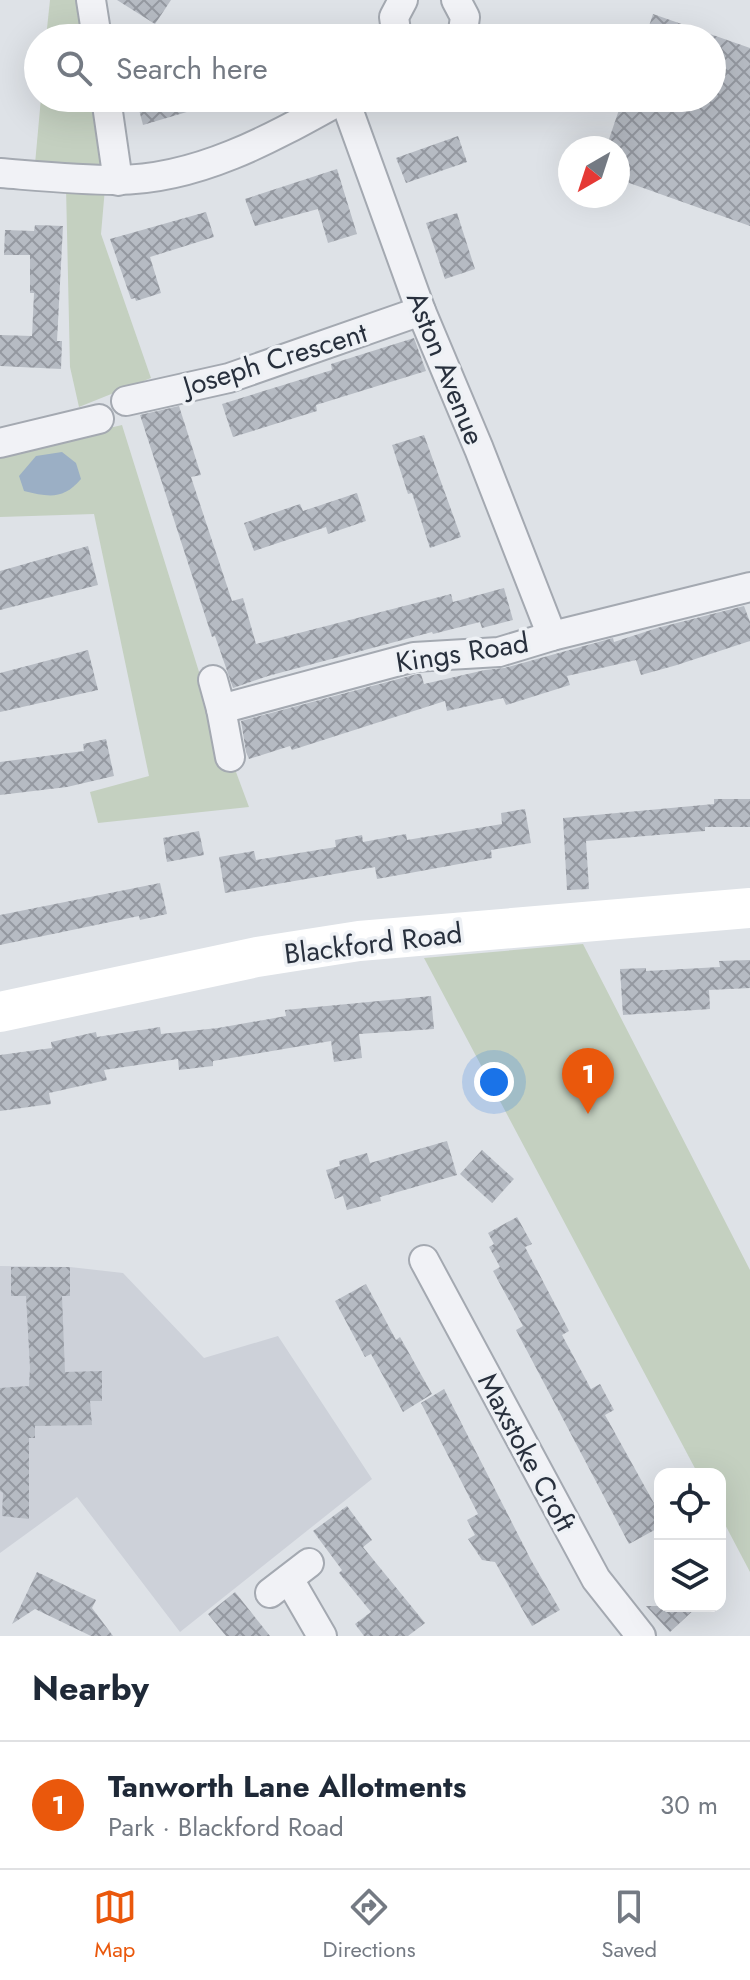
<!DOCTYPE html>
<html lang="en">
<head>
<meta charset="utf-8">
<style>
	body { margin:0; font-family:Jost,sans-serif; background:#f6f6f7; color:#1f2937 }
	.controls { position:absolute; right:24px; bottom:24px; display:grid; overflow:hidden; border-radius:16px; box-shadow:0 8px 32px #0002 }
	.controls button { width:72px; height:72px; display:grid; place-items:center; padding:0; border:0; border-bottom:2px solid #e0e1e3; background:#fff; color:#1f2937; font:40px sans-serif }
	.compass { position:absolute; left:558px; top:136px; width:72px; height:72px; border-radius:50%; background:#fff; box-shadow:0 8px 32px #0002; rotate:219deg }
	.you { position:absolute; left:494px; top:1082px; width:28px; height:28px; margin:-20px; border:6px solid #fff; border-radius:50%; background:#1a73e8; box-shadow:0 0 0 12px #1a73e833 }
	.badge { display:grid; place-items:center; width:52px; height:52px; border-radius:50%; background:#ea580c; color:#fff; font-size:26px; font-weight:700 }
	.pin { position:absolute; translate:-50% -66px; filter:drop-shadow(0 2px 4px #0008) }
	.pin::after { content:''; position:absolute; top:42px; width:28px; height:24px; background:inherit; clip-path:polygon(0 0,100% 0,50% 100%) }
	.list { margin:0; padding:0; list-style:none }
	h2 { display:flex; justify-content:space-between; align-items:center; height:104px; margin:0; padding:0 32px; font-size:34px }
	h2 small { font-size:26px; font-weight:400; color:#747a83 }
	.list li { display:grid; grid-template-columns:52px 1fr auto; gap:24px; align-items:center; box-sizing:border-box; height:128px; padding:0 32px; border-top:2px solid #e0e1e3 }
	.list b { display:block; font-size:30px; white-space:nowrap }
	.list p { margin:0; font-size:26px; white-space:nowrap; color:#747a83 }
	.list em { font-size:26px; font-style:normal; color:#747a83 }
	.icon { flex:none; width:44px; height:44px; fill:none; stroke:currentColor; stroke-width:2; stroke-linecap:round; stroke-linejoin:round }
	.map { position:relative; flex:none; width:750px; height:1636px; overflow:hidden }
	.search { position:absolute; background:#fff; box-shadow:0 8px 32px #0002; left:24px; right:24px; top:24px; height:88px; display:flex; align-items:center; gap:20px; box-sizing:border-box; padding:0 28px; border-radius:44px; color:#747a83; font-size:30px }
	.sheet { height:232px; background:#fff }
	nav { display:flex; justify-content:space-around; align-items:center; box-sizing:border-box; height:112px; border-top:2px solid #e0e1e3; background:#fff; font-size:22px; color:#747a83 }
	nav a { display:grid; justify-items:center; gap:4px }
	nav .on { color:#ea580c }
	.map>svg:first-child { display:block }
	.built { fill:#cdd1d9 }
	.green { fill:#c4d0c0 }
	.water { fill:#9bafc5 }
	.building { fill:url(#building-cross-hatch) }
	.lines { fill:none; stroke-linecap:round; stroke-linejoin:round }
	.street-casing { stroke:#a4a9b1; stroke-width:32 }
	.street { stroke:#f1f2f6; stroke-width:28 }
	.secondary { stroke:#fff; stroke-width:40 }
	.labels { text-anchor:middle; stroke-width:7; stroke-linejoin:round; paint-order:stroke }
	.street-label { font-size:28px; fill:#28303d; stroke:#eef1f5 }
</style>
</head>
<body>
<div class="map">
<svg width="750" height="1636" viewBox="0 0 750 1636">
	<defs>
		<pattern id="building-cross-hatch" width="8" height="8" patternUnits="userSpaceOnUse" patternTransform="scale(2)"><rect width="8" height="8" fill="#b6bbc3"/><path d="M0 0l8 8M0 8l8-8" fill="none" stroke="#9498a0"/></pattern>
	</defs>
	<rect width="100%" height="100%" fill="#dee2e7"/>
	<path class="built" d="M 0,1266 L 70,1267 L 123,1273 L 204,1358 L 278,1336 L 372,1479 L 180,1632 L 77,1497 L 0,1553 Z"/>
	<g class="green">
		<path d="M 50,0 L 83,0 L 89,38 L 46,38 Z"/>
		<path d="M 41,98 L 98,98 L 108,168 L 35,164 Z"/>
		<path d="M 66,187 L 105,188 L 101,234 L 151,378 L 79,407 L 70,367 Z"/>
		<path d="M 122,425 L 200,675 L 249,807 L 98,823 L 90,792 L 149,776 L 94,514 L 0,517 L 0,454 Z"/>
		<path d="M 583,944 L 750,1270 L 750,1572 L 720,1515 L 720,1474 L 698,1474 L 424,958 Z"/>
	</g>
	<path class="water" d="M 62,452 L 76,463 L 81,479 C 63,500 49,497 24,491 L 19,476 L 36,456 Z"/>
	<g class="building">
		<path d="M 117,0 L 171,0 L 155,24 Z"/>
		<path d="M 653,14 L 750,48 L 750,226 L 618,179 L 618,148 L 606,148 L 623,98 L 712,98 L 712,38 L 645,38 Z"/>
		<path d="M 136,98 L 216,98 L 217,103 L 143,125 Z"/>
		<path d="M 458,136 L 467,162 L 406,183 L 396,158 Z"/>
		<path d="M 337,169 L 357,234 L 328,243 L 318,209 L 255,226 L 245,199 Z"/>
		<path d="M 206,212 L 214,237 L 150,257 L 161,293 L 136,301 L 135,298 L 131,299 L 110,239 Z"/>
		<path d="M 457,213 L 475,269 L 445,279 L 426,223 Z"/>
		<path d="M 35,225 L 63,226 L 57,341 L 62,341 L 61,369 L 0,366 L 0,335 L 32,336 L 34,293 L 30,293 L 30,255 L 4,255 L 5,230 L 34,231 Z"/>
		<path d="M 414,338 L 426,371 L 316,405 L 317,411 L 233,437 L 222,404 L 332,370 L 331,364 Z"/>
		<path d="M 179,406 L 201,475 L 191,477 L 232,601 L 243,598 L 256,644 L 451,594 L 453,602 L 504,588 L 513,620 L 482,628 L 480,622 L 433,634 L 432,632 L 268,676 L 233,688 L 215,636 L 212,637 L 140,415 Z"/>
		<path d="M 424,435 L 461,537 L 430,548 L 412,493 L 408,494 L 392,445 Z"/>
		<path d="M 357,493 L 366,521 L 328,534 L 326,527 L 254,551 L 244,523 L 300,504 L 303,511 Z"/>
		<path d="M 88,546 L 98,585 L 0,610 L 0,571 Z"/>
		<path d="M 744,606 L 750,622 L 750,641 L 677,665 L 641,675 L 636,660 L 567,676 L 570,685 L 506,705 L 503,698 L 447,711 L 445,701 L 292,750 L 290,746 L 249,759 L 246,752 L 241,721 L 417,674 L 421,674 L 424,684 L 485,670 L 504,668 L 613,638 L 614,642 L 657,628 Z"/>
		<path d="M 88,650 L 98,690 L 0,712 L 0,673 Z"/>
		<path d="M 106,739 L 114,776 L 67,787 L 0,795 L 0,762 L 84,751 L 83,744 Z"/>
		<path d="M 714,799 L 750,799 L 750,827 L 705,827 L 705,831 L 586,841 L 589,889 L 567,890 L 563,818 L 714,804 Z"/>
		<path d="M 525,809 L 531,843 L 491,850 L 492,858 L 377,879 L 375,867 L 225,893 L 219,857 L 254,851 L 256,860 L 336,847 L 335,840 L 362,835 L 363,842 L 406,834 L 407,840 L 502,824 L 501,813 Z"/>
		<path d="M 199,831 L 204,855 L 167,862 L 163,838 Z"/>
		<path d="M 160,883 L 167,914 L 140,920 L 139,916 L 0,945 L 0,915 Z"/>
		<path d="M 750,960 L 750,988 L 709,990 L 710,1009 L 623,1015 L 620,969 L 646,968 L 646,971 L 720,967 L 719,961 Z"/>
		<path d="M 431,996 L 434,1029 L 359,1034 L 362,1058 L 334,1062 L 331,1041 L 213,1061 L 213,1066 L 179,1070 L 178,1059 L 104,1070 L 107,1080 L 49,1093 L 51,1104 L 0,1111 L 0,1055 L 52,1048 L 51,1042 L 96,1032 L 97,1037 L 160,1027 L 161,1034 L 218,1028 L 286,1016 L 285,1010 Z"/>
		<path d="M 447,1141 L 457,1175 L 380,1197 L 381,1201 L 347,1210 L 343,1196 L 335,1199 L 326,1170 L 340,1166 L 339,1161 L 367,1153 L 370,1163 Z"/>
		<path d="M 482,1150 L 514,1179 L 492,1203 L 460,1174 Z"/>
		<path d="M 517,1217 L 532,1244 L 525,1247 L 569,1331 L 562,1335 L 591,1389 L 600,1384 L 614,1410 L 605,1415 L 660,1514 L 660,1527 L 629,1544 L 516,1330 L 523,1326 L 493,1271 L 500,1267 L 489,1247 L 494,1244 L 488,1233 Z"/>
		<path d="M 11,1267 L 70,1267 L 70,1296 L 62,1296 L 65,1372 L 102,1371 L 102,1401 L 90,1401 L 92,1425 L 35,1426 L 35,1438 L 29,1438 L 29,1519 L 2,1516 L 3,1493 L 0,1491 L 0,1388 L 29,1386 L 30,1368 L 26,1296 L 11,1296 Z"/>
		<path d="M 366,1284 L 396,1340 L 400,1337 L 432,1394 L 403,1412 L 371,1354 L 365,1357 L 335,1301 Z"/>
		<path d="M 444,1389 L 531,1560 L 560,1610 L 532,1626 L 495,1562 L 482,1560 L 468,1539 L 475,1535 L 467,1520 L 478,1514 L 421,1403 Z"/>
		<path d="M 347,1506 L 372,1540 L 363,1547 L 425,1623 L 408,1636 L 364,1636 L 355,1624 L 371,1612 L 339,1573 L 342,1570 L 313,1531 Z"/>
		<path d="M 37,1572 L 96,1600 L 92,1608 L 113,1636 L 91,1636 L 35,1609 L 12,1624 Z"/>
		<path d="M 235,1592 L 270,1636 L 226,1636 L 208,1614 Z"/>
		<path d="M 646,1606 L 698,1606 L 670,1632 Z"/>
	</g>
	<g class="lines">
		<defs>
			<g id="street">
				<path d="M 91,0 L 97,38"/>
				<path d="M 456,0 L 465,17 L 462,38"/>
				<path d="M 397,38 L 394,17 L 403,0"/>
				<path d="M 106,98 L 118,181"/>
				<path d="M 344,98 L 421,311 L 479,449 L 552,636"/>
				<path d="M 0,173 C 38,176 78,180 116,180 C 199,180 274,137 344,98"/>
				<path d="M 126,401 L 229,378 L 421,311"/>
				<path d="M 0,443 L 99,419"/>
				<path d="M 213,680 L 221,709"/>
				<path d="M 230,757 L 221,709 L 414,657 L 499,652 L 552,636 L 750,587"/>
				<path d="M 424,1260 L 596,1579 L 641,1636"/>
				<path d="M 289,1579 L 322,1636"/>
				<path d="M 270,1593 L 309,1563"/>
			</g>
		</defs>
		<use href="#street" class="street-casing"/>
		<use href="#street" class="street"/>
		<path class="secondary" d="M 0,1012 L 257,957 L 359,941 L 750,908"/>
	</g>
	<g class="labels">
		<g class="street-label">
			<text transform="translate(275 359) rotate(-17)" y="10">Joseph Crescent</text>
			<text transform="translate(446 368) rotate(68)" y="10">Aston Avenue</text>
			<text transform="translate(462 652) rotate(-9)" y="10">Kings Road</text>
			<text transform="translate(373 943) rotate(-7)" y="10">Blackford Road</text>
			<text transform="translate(527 1452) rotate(62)" y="10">Maxstoke Croft</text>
		</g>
	</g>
</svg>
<div class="controls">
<button><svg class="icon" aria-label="locate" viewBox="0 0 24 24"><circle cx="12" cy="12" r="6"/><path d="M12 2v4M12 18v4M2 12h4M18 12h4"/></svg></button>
<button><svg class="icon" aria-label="layers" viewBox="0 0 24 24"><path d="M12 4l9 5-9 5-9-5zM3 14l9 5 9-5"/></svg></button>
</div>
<svg class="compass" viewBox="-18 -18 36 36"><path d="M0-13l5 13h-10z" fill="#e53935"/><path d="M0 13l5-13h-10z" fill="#747a83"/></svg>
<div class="you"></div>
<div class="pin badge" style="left:588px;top:1114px">1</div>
<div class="search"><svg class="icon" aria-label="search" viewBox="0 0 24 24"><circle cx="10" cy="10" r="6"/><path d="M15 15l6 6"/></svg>Search here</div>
</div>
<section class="sheet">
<h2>Nearby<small></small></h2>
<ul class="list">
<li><span class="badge">1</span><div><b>Tanworth Lane Allotments</b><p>Park · Blackford Road</p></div><em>30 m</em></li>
</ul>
</section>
<nav>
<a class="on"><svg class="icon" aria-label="map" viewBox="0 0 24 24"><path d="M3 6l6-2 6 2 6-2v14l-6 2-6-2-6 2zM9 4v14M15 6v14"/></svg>Map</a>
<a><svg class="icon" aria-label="directions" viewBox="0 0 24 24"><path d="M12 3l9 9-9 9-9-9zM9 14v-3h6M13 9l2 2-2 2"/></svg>Directions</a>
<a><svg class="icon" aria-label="saved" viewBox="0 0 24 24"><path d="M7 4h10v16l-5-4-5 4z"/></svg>Saved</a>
</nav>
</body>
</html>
